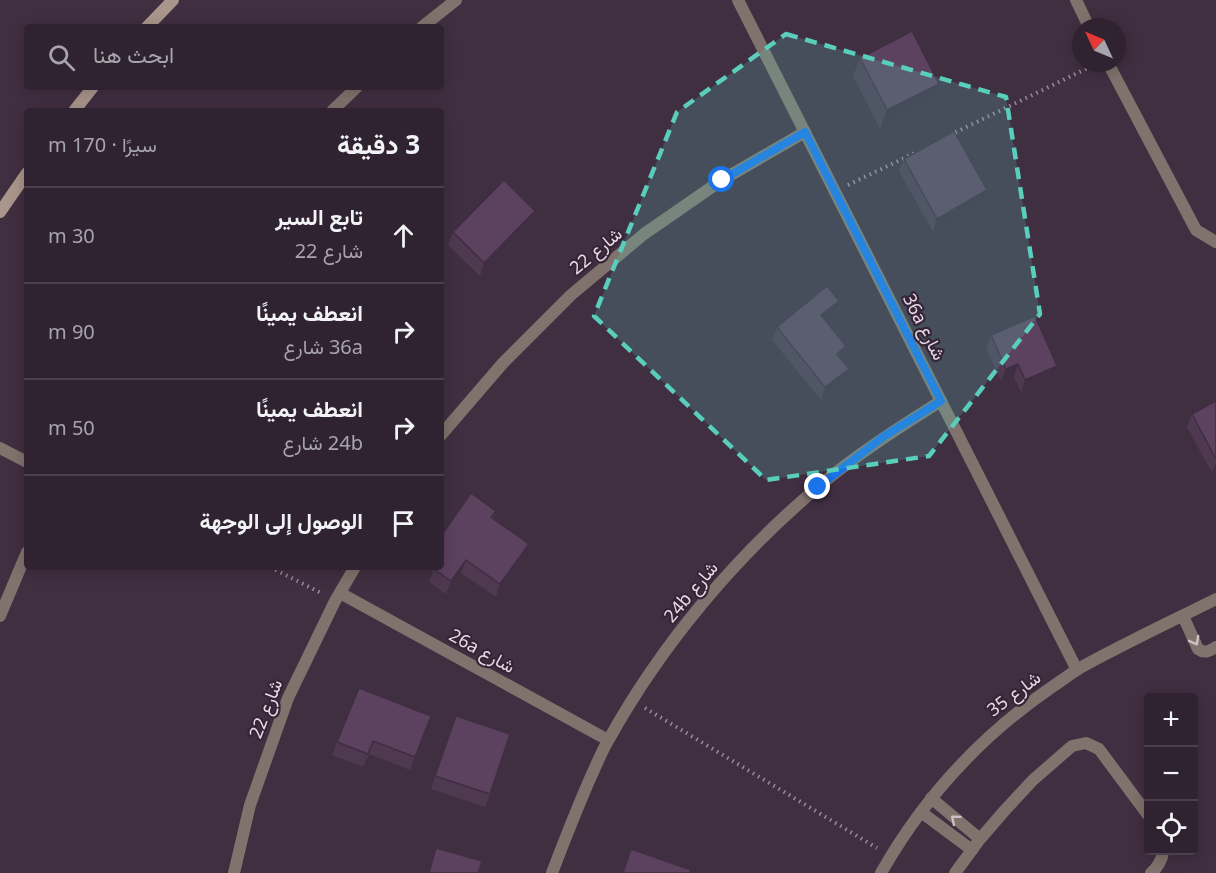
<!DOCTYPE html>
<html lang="ar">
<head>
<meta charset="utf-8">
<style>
	body { margin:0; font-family:"Noto Sans",Vazirmatn,sans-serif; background:#382b39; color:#f1f3f6; direction:rtl }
	.controls { position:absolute; right:18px; bottom:18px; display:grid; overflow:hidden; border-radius:6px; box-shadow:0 3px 15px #0003 }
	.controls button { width:54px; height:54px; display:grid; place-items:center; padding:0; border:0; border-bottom:2px solid #4b404d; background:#302331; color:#f1f3f6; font:30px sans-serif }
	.compass { position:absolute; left:1072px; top:18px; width:54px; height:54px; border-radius:50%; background:#302331; box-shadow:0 3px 15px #0003; rotate:314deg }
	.stop { position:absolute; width:18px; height:18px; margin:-14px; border:4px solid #1a73e8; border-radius:50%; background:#fff }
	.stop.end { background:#1a73e8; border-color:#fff; box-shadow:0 2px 6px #0008 }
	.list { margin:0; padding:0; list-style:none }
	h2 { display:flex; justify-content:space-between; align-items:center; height:78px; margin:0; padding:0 24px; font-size:26px }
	h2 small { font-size:20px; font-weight:400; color:#a8a4ab }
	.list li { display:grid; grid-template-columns:39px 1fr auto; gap:18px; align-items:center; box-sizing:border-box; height:96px; padding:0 24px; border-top:2px solid #4b404d }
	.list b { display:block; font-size:22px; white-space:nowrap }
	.list p { margin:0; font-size:20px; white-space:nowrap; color:#a8a4ab }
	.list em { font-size:20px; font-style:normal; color:#a8a4ab }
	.icon { flex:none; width:33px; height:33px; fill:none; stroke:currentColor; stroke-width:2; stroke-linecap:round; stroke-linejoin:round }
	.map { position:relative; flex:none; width:1216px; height:873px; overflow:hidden; direction:ltr }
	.search { position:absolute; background:#302331; box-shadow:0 3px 15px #0003; left:24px; top:24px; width:420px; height:66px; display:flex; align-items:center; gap:15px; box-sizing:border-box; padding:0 21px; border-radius:6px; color:#a8a4ab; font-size:22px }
	.panel { position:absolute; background:#302331; box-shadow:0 3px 15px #0003; left:24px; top:108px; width:420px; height:462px; border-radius:6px; direction:rtl }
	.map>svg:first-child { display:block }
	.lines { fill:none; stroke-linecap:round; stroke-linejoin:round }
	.path { stroke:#998b99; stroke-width:4; stroke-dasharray:1.5 4.5; stroke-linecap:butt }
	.lane { stroke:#80736d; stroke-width:12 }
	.street { stroke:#80736d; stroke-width:12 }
	.secondary { stroke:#a9958b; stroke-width:12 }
	.wall { fill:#4f3951 }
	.shaded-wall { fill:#402e42 }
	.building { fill:#5c425e; stroke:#402e42; stroke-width:1.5 }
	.oneway { stroke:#cdc1c8 }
	.route { stroke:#1a73e8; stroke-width:8 }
	.marked { fill:#5acebd; fill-opacity:0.2; stroke:#5acebd; stroke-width:4.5; stroke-dasharray:12 8; stroke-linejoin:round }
	.labels { text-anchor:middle; stroke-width:4.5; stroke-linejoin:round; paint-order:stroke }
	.street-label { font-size:18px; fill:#e7dbe7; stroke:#362537 }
</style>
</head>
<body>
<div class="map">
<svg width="1216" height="873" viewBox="0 0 1216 873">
	<rect width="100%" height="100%" fill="#402f41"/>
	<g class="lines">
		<g class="path">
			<path d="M 950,135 L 1092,66"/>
			<path d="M 848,185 L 917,152"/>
			<path d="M 270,567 L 321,593"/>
			<path d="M 645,708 L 877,848"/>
		</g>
		<g class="lane">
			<path d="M 1183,616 L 1198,649 C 1205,654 1209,651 1216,647"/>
			<path d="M 931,798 L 980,839"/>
			<path d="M 921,812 L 972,850"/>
			<path d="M 955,873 L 980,839 L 1006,809 L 1033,780 L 1072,746 L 1086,743 L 1099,749 L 1148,815"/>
			<path d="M 1151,873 C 1157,868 1163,859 1163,850"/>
		</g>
		<g class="street">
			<path d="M 738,0 L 1077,670"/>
			<path d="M 1076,0 L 1089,27"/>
			<path d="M 422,27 L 456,0"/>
			<path d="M 1108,63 L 1196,230 L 1216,242"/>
			<path d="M 332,111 L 357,87"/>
			<path d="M 441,435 L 503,363 L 571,295 L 644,234 L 722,180 L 805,132"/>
			<path d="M 0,448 L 27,462"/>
			<path d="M 340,593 L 608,740"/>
			<path d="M 0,616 L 27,552"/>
			<path d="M 234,873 L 250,805 L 288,698 L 335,601 L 355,567"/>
			<path d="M 552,873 C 565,839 578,805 593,772 C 598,761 603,749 609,739 C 662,644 735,557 818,487 C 856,455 898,428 941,401"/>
			<path d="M 881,873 C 923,799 982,735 1052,687 C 1061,681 1069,675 1078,669 C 1123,644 1170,622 1216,599"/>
		</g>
		<g class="secondary">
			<path d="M 147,27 L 173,0"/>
			<path d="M 74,111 L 93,87"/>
			<path d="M 0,212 L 27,173"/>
		</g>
	</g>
	<g class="wall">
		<path d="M 860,58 L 932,102 L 880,129 L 853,76 Z"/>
		<path d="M 904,159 L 987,190 L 983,203 L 933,232 L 899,171 Z"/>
		<path d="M 535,211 L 530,224 L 480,276 L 448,245 L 453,232 Z"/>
		<path d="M 839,301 L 835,314 L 826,321 L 846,346 L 841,359 L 844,381 L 821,400 L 772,340 L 777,327 Z"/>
		<path d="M 991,335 L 1052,379 L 1021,393 L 1014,377 L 1001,382 L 986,347 Z"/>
		<path d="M 1216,401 L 1216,471 L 1212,473 L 1187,427 L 1192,414 Z"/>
		<path d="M 496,511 L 493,519 L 524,557 L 496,597 L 461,573 L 446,594 L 429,582 L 433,572 L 425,567 L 441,567 Z"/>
		<path d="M 431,716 L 410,770 L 369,754 L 363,767 L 332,755 L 337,742 Z"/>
		<path d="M 456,716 L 490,794 L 485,807 L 431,789 Z"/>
	</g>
	<g class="shaded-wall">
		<path d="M 939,84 L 932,102 L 880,129 L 887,110 Z"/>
		<path d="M 987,190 L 983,203 L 933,232 L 937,219 Z"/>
		<path d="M 535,211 L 530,224 L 480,276 L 484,263 Z"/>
		<path d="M 839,301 L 835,314 L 817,328 L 821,315 Z"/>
		<path d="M 846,346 L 842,358 L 832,366 L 837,354 Z"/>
		<path d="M 1018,364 L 1014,377 L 1001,382 L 1006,369 Z"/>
		<path d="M 1057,366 L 1052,379 L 1021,393 L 1025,380 Z"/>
		<path d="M 849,369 L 844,381 L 821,400 L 825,387 Z"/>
		<path d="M 1216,463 L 1216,471 L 1212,473 Z"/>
		<path d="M 529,544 L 524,557 L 496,597 L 500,584 Z"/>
		<path d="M 466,560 L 461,573 L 446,594 L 451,581 Z"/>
	</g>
	<g class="building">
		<path d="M 912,31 L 939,84 L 887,110 L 860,58 Z"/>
		<path d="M 954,131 L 987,190 L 937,219 L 904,159 Z"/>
		<path d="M 504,180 L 535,211 L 484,263 L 453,232 Z"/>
		<path d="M 827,286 L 839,301 L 821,315 L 846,346 L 837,354 L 849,369 L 825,387 L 777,327 Z"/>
		<path d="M 1035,316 L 1057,366 L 1025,380 L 1018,364 L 1006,369 L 991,335 Z"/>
		<path d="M 1216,401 L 1216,459 L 1192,414 Z"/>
		<path d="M 471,493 L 496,511 L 491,517 L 529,544 L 500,584 L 466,560 L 451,581 L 434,569 L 435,567 L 441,567 L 441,536 Z"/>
		<path d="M 359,688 L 431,716 L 415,757 L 373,741 L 368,754 L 337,742 Z"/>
		<path d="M 456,716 L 510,734 L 490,794 L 435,776 Z"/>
		<path d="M 436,848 L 482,861 L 478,873 L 429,873 Z"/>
		<path d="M 631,849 L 691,870 L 690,873 L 623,873 Z"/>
	</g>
	<defs><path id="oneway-chevron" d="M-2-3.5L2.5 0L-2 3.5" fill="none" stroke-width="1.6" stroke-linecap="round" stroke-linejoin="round" transform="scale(1.5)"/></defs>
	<g class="oneway">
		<use href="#oneway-chevron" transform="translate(1195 641) rotate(62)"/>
		<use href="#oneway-chevron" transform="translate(955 819) rotate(-140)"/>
	</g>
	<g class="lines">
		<path class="route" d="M 722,180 L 805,132 L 941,401 L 883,437 L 818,487"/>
	</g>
	<path class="marked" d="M 786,34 L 1006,97 L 1040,314 L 929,456 L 766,480 L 594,316 L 677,112 Z"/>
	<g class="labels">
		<g class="street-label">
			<text transform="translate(596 251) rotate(-40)" y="6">شارع 22</text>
			<text transform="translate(924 327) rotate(63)" y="6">36a شارع</text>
			<text transform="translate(691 592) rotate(-50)" y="6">24b شارع</text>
			<text transform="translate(482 651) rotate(29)" y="6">26a شارع</text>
			<text transform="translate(1014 694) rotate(-37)" y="6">شارع 35</text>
			<text transform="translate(266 709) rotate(-69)" y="6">شارع 22</text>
		</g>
	</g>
</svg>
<div class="controls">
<button>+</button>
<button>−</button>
<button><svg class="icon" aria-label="locate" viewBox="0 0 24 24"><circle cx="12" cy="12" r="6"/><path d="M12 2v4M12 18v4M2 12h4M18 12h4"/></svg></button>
</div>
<svg class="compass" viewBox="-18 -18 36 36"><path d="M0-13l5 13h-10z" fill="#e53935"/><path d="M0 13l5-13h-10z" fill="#a8a4ab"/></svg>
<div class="stop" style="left:722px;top:180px"></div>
<div class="stop end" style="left:818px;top:487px"></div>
<div class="search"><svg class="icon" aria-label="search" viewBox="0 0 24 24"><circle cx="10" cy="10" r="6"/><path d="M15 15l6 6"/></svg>ابحث هنا</div>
<section class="panel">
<h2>3 دقيقة<small>سيرًا · 170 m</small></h2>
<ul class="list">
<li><svg class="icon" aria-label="ahead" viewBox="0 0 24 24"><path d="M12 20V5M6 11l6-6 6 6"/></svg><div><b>تابع السير</b><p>شارع 22</p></div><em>30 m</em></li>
<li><svg class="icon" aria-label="right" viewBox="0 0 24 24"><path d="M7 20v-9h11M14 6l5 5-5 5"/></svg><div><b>انعطف يمينًا</b><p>36a شارع</p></div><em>90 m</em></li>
<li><svg class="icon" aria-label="right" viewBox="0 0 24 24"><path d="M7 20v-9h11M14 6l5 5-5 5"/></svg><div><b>انعطف يمينًا</b><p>24b شارع</p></div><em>50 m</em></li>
<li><svg class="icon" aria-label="arrive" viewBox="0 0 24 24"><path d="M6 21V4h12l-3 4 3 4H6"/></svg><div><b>الوصول إلى الوجهة</b></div></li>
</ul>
</section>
</div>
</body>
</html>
